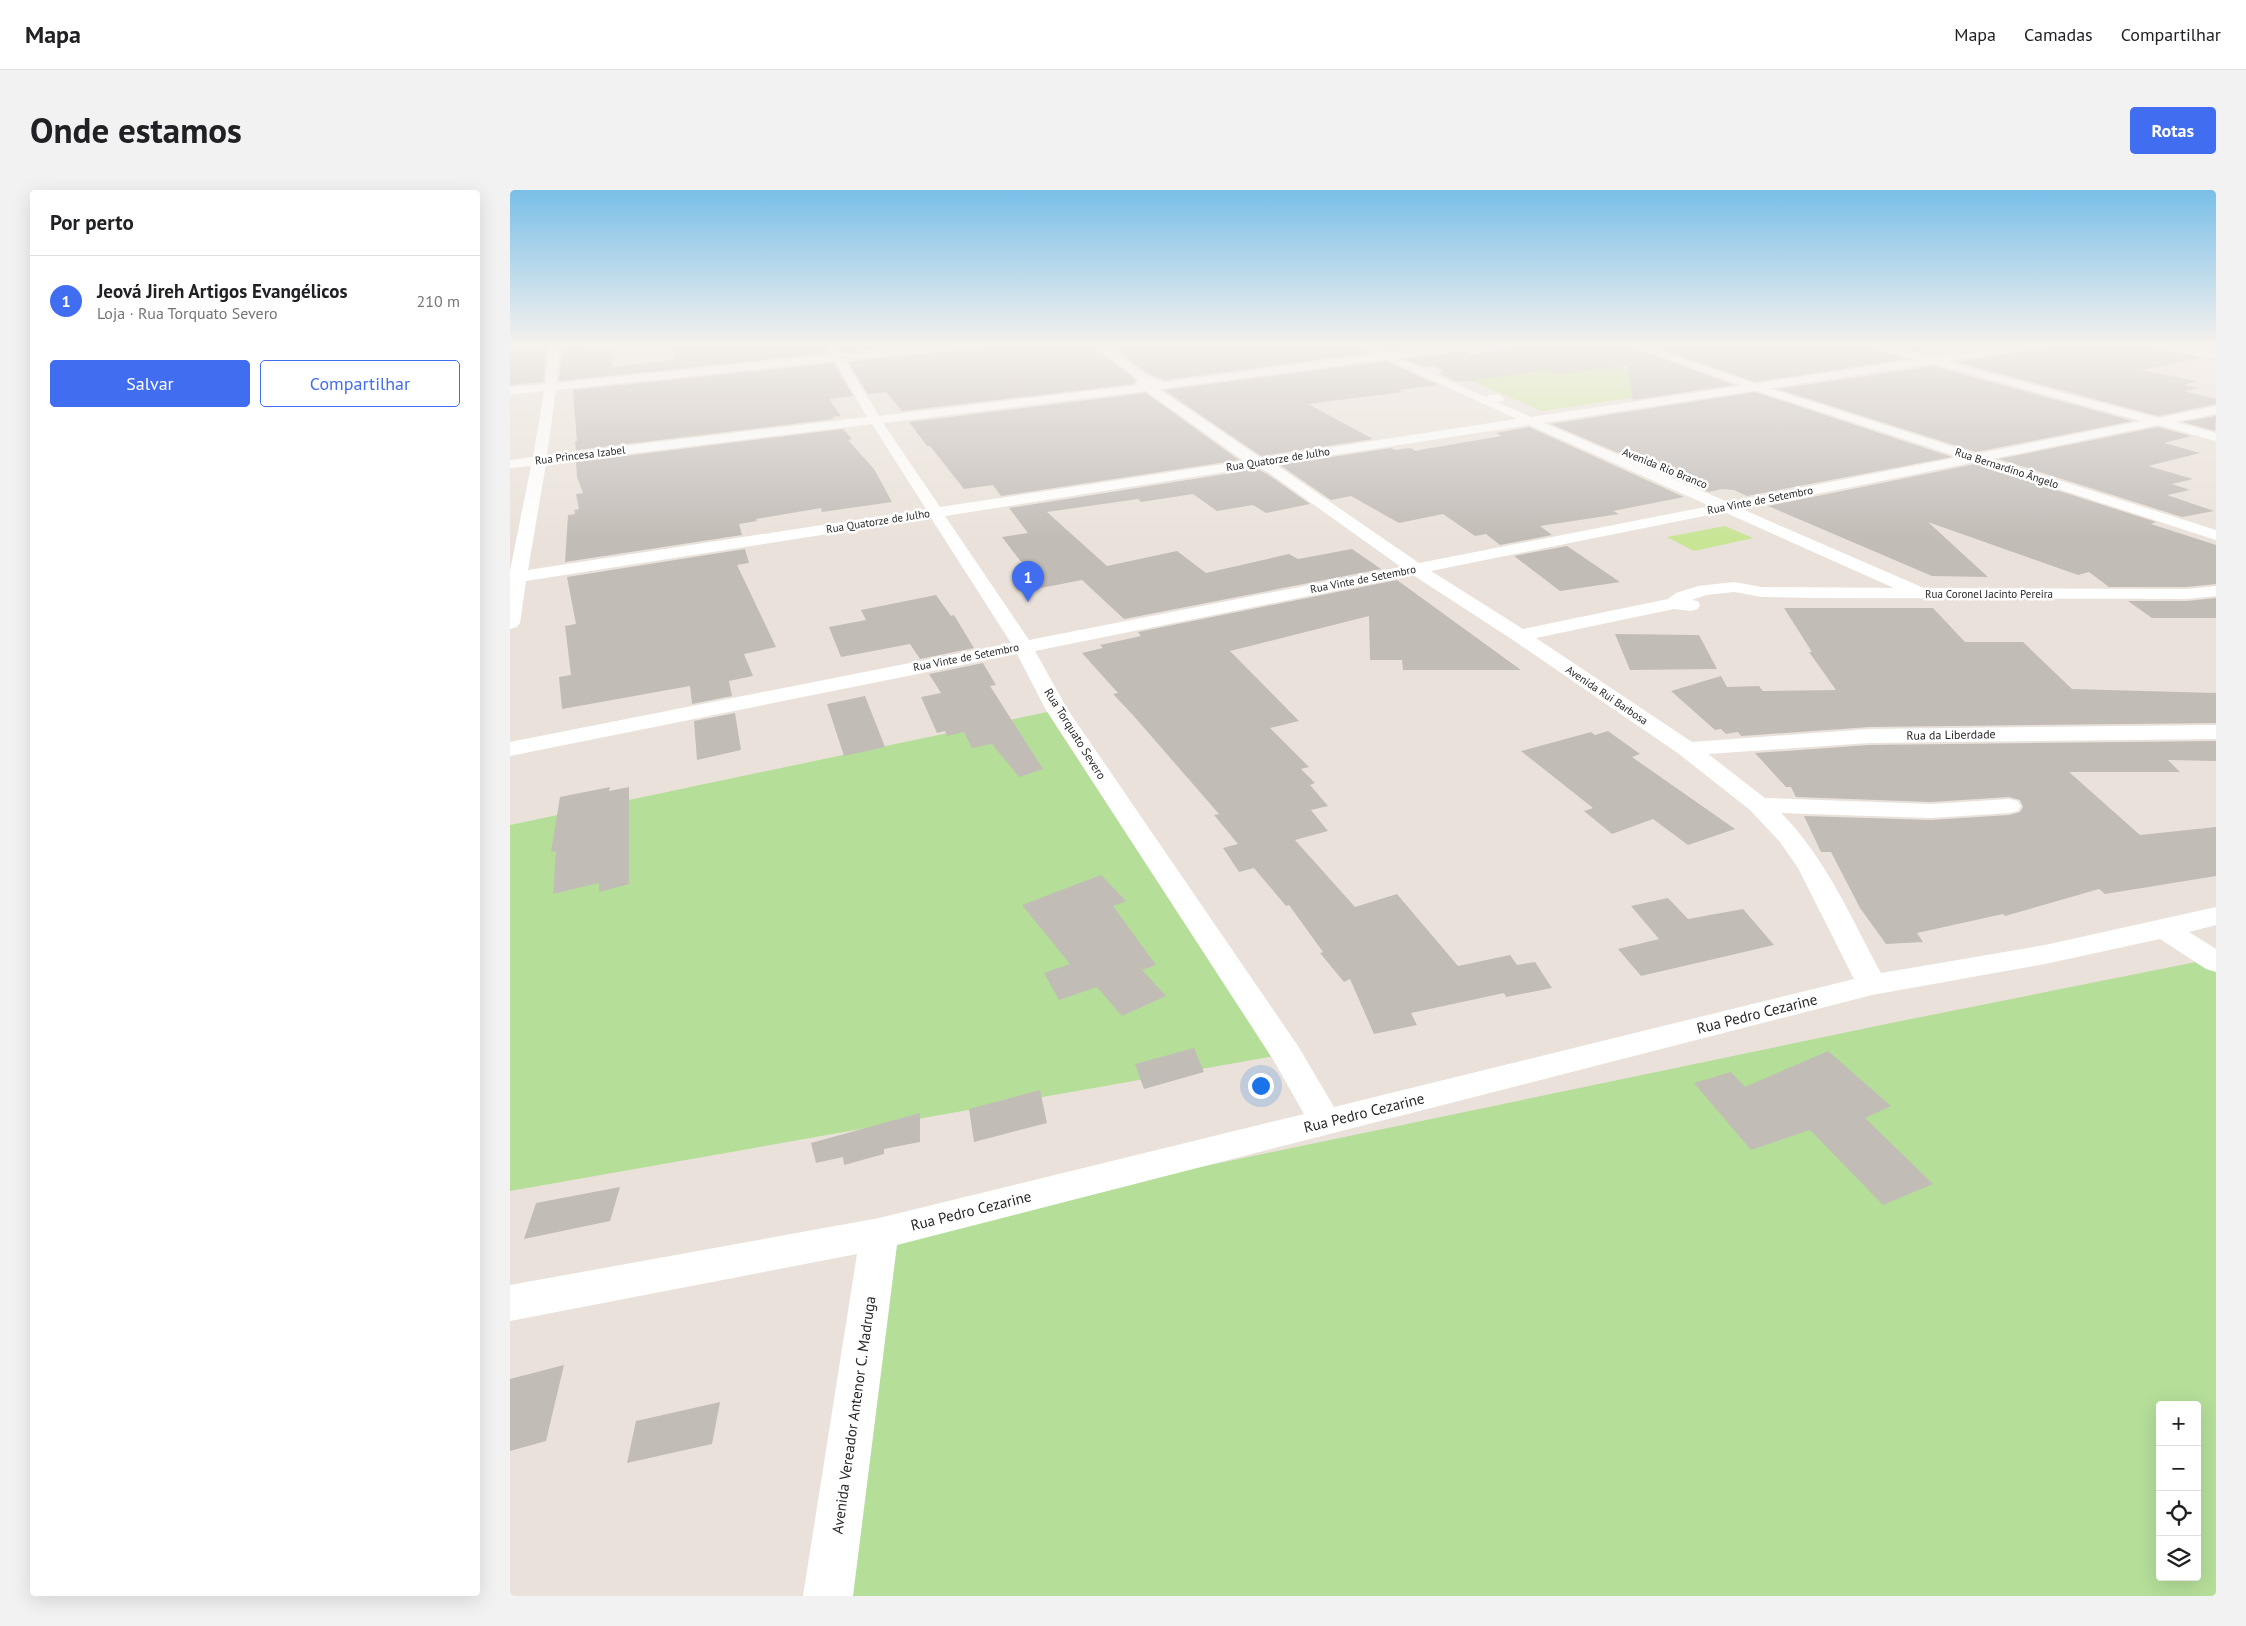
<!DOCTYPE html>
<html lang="pt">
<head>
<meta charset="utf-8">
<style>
	body { margin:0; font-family:"PT Sans",sans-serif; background:#f2f2f2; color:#202124 }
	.controls { position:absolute; right:15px; bottom:15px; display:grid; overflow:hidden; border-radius:5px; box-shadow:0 5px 20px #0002 }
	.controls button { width:45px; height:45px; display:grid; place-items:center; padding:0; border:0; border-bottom:1px solid #e0e0e0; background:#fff; color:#202124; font:25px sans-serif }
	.you { position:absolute; left:750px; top:895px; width:18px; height:18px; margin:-12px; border:4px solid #fff; border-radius:50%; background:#1a73e8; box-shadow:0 0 0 8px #1a73e833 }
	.badge { display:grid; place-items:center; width:32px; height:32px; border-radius:50%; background:#416df0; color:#fff; font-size:16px; font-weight:700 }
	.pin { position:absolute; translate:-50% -41px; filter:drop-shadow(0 1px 2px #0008) }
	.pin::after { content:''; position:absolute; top:26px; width:18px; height:15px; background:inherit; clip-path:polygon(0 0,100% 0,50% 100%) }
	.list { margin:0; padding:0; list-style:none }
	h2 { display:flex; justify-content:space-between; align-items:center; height:65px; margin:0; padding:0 20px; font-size:21px }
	h2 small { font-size:16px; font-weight:400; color:#757577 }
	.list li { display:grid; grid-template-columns:32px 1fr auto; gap:15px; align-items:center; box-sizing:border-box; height:90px; padding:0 20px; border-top:1px solid #e0e0e0 }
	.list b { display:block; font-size:19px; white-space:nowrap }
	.list p { margin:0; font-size:16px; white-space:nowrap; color:#757577 }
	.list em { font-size:16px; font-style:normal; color:#757577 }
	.actions { display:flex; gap:10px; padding:15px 20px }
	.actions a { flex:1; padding:11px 0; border:1px solid #416df0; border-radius:5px; text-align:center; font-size:18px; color:#416df0 }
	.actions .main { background:#416df0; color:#fff }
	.icon { flex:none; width:28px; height:28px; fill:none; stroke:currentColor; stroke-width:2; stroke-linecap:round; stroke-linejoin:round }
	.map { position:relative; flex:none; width:1706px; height:1406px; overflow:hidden; border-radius:5px }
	header { display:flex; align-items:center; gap:30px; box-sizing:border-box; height:70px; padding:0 25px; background:#fff; border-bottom:1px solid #e0e0e0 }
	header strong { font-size:24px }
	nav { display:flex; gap:28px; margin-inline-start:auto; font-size:18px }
	.intro { display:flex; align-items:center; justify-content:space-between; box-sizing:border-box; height:120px; padding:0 30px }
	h1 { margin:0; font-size:35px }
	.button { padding:12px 22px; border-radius:5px; background:#416df0; color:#fff; font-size:18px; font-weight:700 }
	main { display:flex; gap:30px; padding:0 30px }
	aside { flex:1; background:#fff; border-radius:5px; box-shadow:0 5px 20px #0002 }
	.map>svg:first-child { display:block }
	.green { fill:#b5de99; fill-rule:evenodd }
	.pitch { fill:#c8e595 }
	.building { fill:#c2bcb7 }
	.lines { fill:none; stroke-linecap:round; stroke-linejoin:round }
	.minor { fill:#fff; fill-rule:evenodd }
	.tertiary { fill:#fff; fill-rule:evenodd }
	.labels { text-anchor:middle; stroke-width:5; stroke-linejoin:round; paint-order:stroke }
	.far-street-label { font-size:11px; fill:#282828; stroke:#fff }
	.street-label { font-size:12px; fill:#282828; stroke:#fff }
	.near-street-label { font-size:15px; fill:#282828; stroke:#fff }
</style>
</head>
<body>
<header>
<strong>Mapa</strong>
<nav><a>Mapa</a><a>Camadas</a><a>Compartilhar</a></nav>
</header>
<div class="intro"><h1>Onde estamos</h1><a class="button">Rotas</a></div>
<main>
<aside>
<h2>Por perto<small></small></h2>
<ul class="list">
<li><span class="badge">1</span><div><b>Jeová Jireh Artigos Evangélicos</b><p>Loja · Rua Torquato Severo</p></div><em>210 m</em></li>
</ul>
<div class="actions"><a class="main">Salvar</a><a>Compartilhar</a></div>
</aside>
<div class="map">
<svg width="1706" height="1406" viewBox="0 0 1706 1406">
	<rect width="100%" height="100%" fill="#eae2da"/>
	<g class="green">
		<path d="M 547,520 L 776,864 L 0,1001 L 0,635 Z"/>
		<path d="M 1706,768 L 1706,1406 L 322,1406 L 369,1044 L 1386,832 ZM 1650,1215 L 1687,1215 L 1687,1387 L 1650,1387 Z"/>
	</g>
	<g class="pitch">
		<path d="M 1043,154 L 1174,200 L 1032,221 L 913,170 Z"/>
		<path d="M 1215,336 L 1243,348 L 1184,361 L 1157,347 Z"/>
	</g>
	<g class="building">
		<path d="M 163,153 L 312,153 L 318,163 L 49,191 L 52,158 L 78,155 L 75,161 L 100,158 L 103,177 L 164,170 Z"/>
		<path d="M 326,153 L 419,153 L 332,162 Z"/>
		<path d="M 480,153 L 578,153 L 626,190 L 624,194 L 392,221 L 376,202 L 358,204 L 338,172 L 473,158 Z"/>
		<path d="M 596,153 L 839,153 L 859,163 L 654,190 L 639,184 Z"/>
		<path d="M 860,153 L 937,153 L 877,161 Z"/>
		<path d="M 1021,153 L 1110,153 L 1224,195 L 1123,210 L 1117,176 L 1048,184 L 1033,179 L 1019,183 L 948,192 L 930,184 L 933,181 L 926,176 L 913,177 L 895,169 L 955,161 L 961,165 L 1014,158 Z"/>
		<path d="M 1134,153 L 1346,153 L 1398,169 L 1245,192 Z"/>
		<path d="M 1374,153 L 1408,153 L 1409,163 Z"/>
		<path d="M 1544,153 L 1625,153 L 1692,168 L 1631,180 L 1687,191 L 1674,195 L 1690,198 L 1674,201 L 1706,209 L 1706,214 L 1648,226 L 1446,172 L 1537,158 Z"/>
		<path d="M 37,159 L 33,192 L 0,195 L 0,162 Z"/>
		<path d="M 876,171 L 928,195 L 888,200 L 893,202 L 798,214 L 863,249 L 751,266 L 654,200 Z"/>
		<path d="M 324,173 L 343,206 L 319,209 L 331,226 L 322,227 L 324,229 L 66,260 L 65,251 L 67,251 L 63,200 Z"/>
		<path d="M 1423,176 L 1623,231 L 1466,262 L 1268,199 Z"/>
		<path d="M 1245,202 L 1442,267 L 1237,306 L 1224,300 L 1212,299 L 1199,302 L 1041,234 Z"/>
		<path d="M 636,203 L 729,270 L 491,306 L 483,295 L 454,299 L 420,256 L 417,256 L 399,232 Z"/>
		<path d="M 1706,226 L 1705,241 L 1673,232 Z"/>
		<path d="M 1019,237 L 1174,307 L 1103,321 L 1109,324 L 1030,336 L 1042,345 L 990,355 L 976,344 L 965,346 L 933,324 L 889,333 L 841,306 L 821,310 L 770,275 L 881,258 L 885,260 L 900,258 L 906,261 L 915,259 L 992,246 L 986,243 Z"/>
		<path d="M 1648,237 L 1681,246 L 1654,253 L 1690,263 L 1638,276 L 1683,289 L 1662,294 L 1680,300 L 1657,305 L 1704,321 L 1672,327 L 1489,269 Z"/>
		<path d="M 333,239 L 342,249 L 338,250 L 364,279 L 382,312 L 312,322 L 311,318 L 246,329 L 247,331 L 229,334 L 232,345 L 55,372 L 58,325 L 65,324 L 64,320 L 69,319 L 66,304 L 73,303 L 67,287 L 66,272 Z"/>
		<path d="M 1465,274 L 1646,332 L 1641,334 L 1706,355 L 1706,394 L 1677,397 L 1599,397 L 1579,382 L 1568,385 L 1418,332 L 1478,387 L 1422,386 L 1258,316 Z"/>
		<path d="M 747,279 L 757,284 L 800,314 L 756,323 L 743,315 L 707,321 L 683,304 L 631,312 L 628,309 L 537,322 L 597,376 L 667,361 L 696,383 L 779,364 L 788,369 L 842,359 L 871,379 L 614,429 L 572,390 L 531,398 L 492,347 L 518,343 L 499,318 Z"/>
		<path d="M 1057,356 L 1110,392 L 1050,401 L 1004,366 Z"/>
		<path d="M 235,359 L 239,373 L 227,375 L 266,457 L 234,464 L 243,486 L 219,491 L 222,506 L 182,514 L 180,496 L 52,519 L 49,487 L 61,485 L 55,436 L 66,434 L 57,387 Z"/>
		<path d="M 887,390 L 1011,480 L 893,480 L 892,470 L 860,470 L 859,426 L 720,461 L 789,531 L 760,538 L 799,577 L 791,579 L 805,593 L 800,595 L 818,616 L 801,620 L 818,641 L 785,650 L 845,717 L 887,704 L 948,776 L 1000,765 L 1007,775 L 1025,772 L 1042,798 L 996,807 L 994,803 L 901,823 L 907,835 L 864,844 L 840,789 L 834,792 L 810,763 L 813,762 L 779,715 L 776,716 L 744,678 L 729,682 L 713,658 L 728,654 L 704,625 L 709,624 L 622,524 L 603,504 L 608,503 L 572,463 L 593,458 L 590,455 L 631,446 L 628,442 Z"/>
		<path d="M 426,405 L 441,426 L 444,425 L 464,458 L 410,469 L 400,454 L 331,467 L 319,437 L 356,430 L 351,420 Z"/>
		<path d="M 1706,408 L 1706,428 L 1642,428 L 1618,411 L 1677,411 Z"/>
		<path d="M 1274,418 L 1423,418 L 1455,452 L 1513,452 L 1562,499 L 1706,503 L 1706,533 L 1359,537 L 1231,546 L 1228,542 L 1216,544 L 1211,539 L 1205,540 L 1161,501 L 1211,486 L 1217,497 L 1249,496 L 1253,501 L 1326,500 L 1299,462 L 1302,462 Z"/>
		<path d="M 1105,444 L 1189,445 L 1207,479 L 1120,480 Z"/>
		<path d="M 473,473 L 486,495 L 480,496 L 533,579 L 509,587 L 482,554 L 462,558 L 454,542 L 437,546 L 435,541 L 427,543 L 411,507 L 431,503 L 419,484 Z"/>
		<path d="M 355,506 L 375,557 L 334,566 L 317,514 Z"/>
		<path d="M 225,523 L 231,560 L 187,570 L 184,531 Z"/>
		<path d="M 1098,541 L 1130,564 L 1122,567 L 1225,639 L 1178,655 L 1143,629 L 1102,644 L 1074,621 L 1083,618 L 1011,561 L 1081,542 L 1085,545 Z"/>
		<path d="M 1706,551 L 1706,571 L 1658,570 L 1670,582 L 1559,582 L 1630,645 L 1706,637 L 1706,686 L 1595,704 L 1589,699 L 1495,726 L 1493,724 L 1407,743 L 1413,752 L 1376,754 L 1350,718 L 1321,662 L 1311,662 L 1294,626 L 1421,630 L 1499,625 L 1510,622 L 1513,617 L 1510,610 L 1499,607 L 1421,612 L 1286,607 L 1281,597 L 1276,597 L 1245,563 L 1359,555 Z"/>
		<path d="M 100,597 L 99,601 L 119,597 L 119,694 L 89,702 L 89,693 L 43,704 L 46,661 L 41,662 L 50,607 Z"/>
		<path d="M 591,685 L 616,711 L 603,716 L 646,775 L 632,780 L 656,806 L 612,826 L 587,797 L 549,810 L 534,783 L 560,774 L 512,715 Z"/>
		<path d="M 1158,708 L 1178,729 L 1233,719 L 1264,755 L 1131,786 L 1108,759 L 1149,749 L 1121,716 Z"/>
		<path d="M 684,858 L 694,882 L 634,899 L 625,874 Z"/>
		<path d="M 1318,861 L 1381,916 L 1355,928 L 1423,994 L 1373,1015 L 1300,940 L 1241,960 L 1184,893 L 1221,882 L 1235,897 Z"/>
		<path d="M 530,900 L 537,933 L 464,952 L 459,919 Z"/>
		<path d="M 410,923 L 410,952 L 374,959 L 374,964 L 334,975 L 333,967 L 306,973 L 301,953 Z"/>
		<path d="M 110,997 L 100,1031 L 14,1049 L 26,1013 Z"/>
		<path d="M 54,1175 L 36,1251 L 0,1261 L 0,1189 Z"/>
		<path d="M 210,1212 L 202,1254 L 117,1273 L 126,1231 Z"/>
	</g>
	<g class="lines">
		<g class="minor">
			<path d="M 40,153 L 50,153 L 47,193 L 321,165 L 314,153 L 324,153 L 331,164 L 440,153 L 478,153 L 473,156 L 335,170 L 369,226 L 628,195 L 626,193 L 628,189 L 580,153 L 592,153 L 638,186 L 654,192 L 953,153 L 1019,153 L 1014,156 L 961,163 L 957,162 L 956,159 L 649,199 L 751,268 L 1020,227 L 1218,312 L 1449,267 L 1244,200 L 1112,153 L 1128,153 L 1252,196 L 1466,264 L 1631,231 L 1348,153 L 1366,153 L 1648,228 L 1706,216 L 1706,224 L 1665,232 L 1706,243 L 1706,251 L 1648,235 L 1482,269 L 1706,340 L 1706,350 L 1465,272 L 1232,319 L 1414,398 L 1677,399 L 1706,396 L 1706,406 L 1677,409 L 1310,408 L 1252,407 L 1224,402 L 1196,405 L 1182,410 L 1188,411 L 1190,415 L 1188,419 L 1181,421 L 1164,419 L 1026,448 L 1182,552 L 1359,539 L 1706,535 L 1706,549 L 1359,553 L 1198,564 L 1255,608 L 1421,614 L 1499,609 L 1508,611 L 1511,616 L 1508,621 L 1499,623 L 1421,628 L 1271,623 C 1316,668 1341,728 1371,783 L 1535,755 L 1706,717 L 1706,735 L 1679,742 L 1706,759 L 1706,782 L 1696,779 L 1650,749 L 1535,774 L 1362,805 L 387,1055 L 343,1406 L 293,1406 L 347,1064 L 0,1131 L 0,1095 L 369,1028 L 794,924 L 764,871 L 536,520 L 507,464 L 0,566 L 0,552 L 501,453 L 421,328 L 16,391 L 10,433 L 7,437 L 0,439 L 0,381 L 21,276 L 0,278 L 0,270 L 23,267 L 34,201 L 0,205 L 0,197 L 35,194 ZM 325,171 L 357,227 L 37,265 L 46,200 ZM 636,201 L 734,271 L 430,317 L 373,233 ZM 362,234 L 416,319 L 18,380 L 36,274 ZM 1019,235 L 1200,316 L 909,373 L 765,274 ZM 747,277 L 758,282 L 891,377 L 519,450 L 435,326 ZM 1214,322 L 1384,398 L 1252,397 L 1224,392 L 1188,396 L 1166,403 L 1158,409 L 1013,439 L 921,381 ZM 903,385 L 1003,450 L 1169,564 L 1240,620 L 1270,652 L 1288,678 L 1344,789 L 824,917 L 788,856 L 558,520 L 525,461 Z"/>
			<path d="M 1637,153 L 1659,153 L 1706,163 L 1706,169 L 1642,156 Z"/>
			<path d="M 925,178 L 931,181 L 929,183 L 911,185 L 905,182 L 911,179 Z"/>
			<path d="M 988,204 L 994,208 L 992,211 L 973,214 L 967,210 L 969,207 Z"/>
		</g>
		<path class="tertiary" d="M 841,153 L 855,153 L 1021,227 L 1515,153 L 1542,153 L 1537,156 L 1020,235 Z"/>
	</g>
	<linearGradient id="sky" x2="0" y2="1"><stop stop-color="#79bfe8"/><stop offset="0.44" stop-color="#f6f2ee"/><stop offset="1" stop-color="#f6f2ee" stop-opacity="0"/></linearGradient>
	<rect width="1706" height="350" fill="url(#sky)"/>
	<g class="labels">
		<g class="far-street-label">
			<text transform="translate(70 265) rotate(-7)" y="4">Rua Princesa Izabel</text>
			<text transform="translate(768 269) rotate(-9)" y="4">Rua Quatorze de Julho</text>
			<text transform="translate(1155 278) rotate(22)" y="4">Avenida Rio Branco</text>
			<text transform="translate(1497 278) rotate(18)" y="4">Rua Bernardino Ângelo</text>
			<text transform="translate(1250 310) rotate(-11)" y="4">Rua Vinte de Setembro</text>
			<text transform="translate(368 331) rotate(-9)" y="4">Rua Quatorze de Julho</text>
			<text transform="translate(853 389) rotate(-11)" y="4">Rua Vinte de Setembro</text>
			<text x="1479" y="408">Rua Coronel Jacinto Pereira</text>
			<text transform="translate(456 467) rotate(-11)" y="4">Rua Vinte de Setembro</text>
			<text transform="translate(1097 505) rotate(34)" y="4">Avenida Rui Barbosa</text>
		</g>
		<g class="street-label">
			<text transform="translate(565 544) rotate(58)" y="4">Rua Torquato Severo</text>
			<text transform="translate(1441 545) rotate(-1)" y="4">Rua da Liberdade</text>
		</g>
		<g class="near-street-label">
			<text transform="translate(1247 824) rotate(-14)" y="5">Rua Pedro Cezarine</text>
			<text transform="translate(854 923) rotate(-14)" y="5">Rua Pedro Cezarine</text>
			<text transform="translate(461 1021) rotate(-14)" y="5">Rua Pedro Cezarine</text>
			<text transform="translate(344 1225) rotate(-82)" y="5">Avenida Vereador Antenor C. Madruga</text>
		</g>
	</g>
</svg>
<div class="controls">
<button>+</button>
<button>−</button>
<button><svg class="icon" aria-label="locate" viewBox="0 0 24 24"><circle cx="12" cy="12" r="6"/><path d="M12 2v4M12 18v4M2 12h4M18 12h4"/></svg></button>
<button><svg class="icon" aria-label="layers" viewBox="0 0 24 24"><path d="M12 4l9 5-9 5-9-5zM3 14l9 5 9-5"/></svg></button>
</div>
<div class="you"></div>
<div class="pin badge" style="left:518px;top:412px">1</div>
</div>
</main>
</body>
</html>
